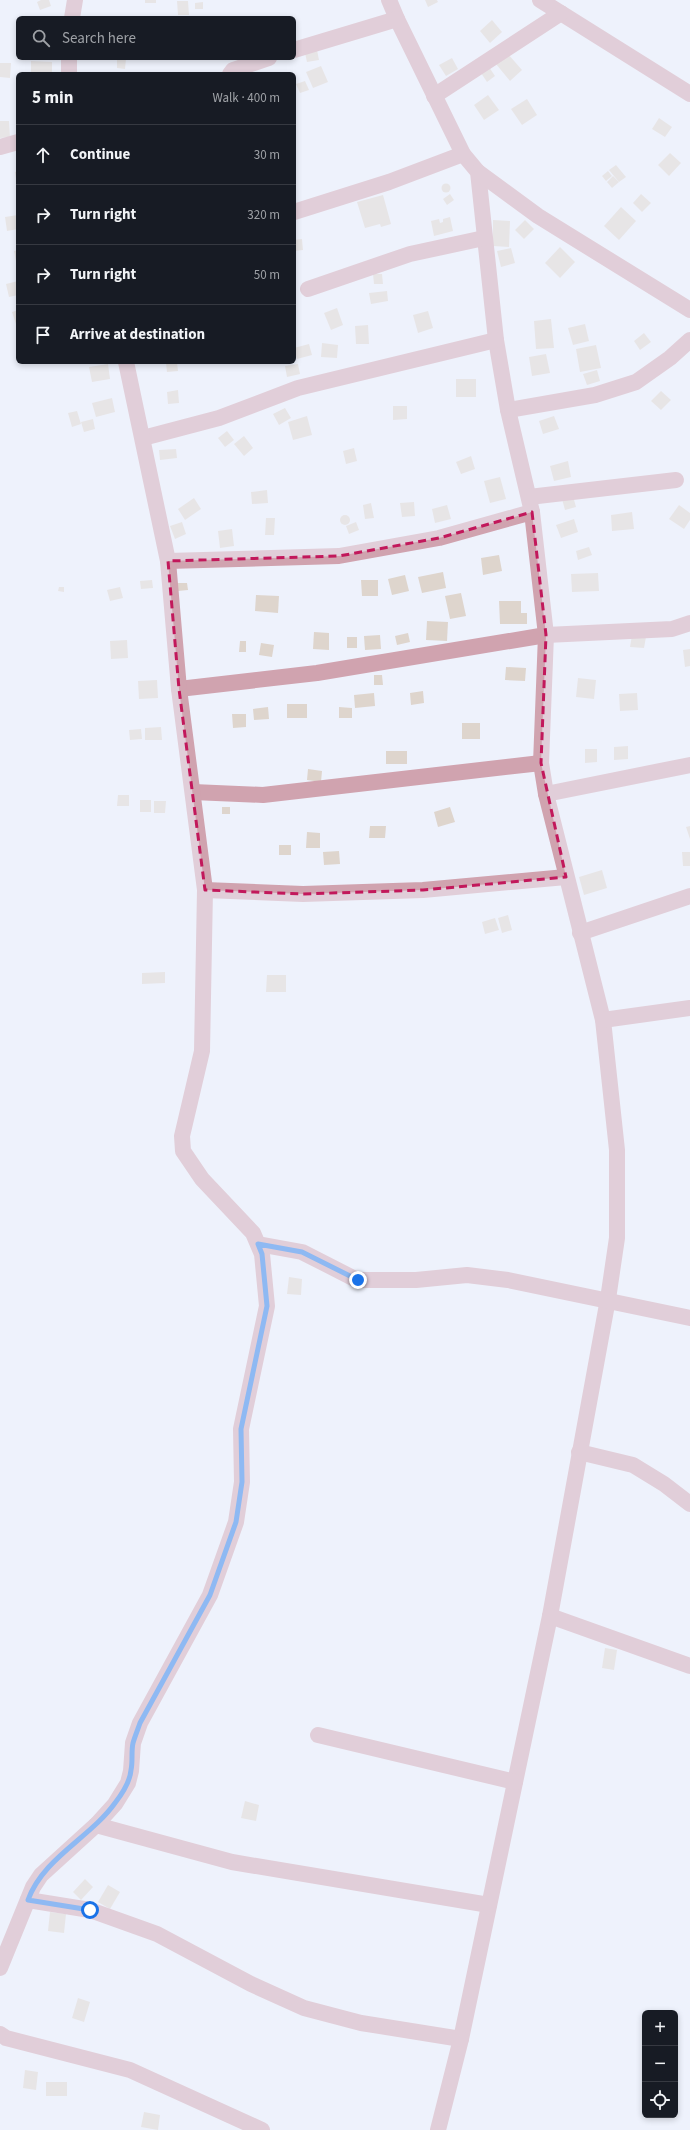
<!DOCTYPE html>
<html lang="en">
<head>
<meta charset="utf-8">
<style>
	body { margin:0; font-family:"Source Sans 3",sans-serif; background:#242831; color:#f1f3f6 }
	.controls { position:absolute; right:12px; bottom:12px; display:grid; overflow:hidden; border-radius:6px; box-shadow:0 2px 6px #0003 }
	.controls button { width:36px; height:36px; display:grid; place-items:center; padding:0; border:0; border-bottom:1px solid #363941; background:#171b24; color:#f1f3f6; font:20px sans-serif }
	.stop { position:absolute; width:12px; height:12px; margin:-9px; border:3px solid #1a73e8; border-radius:50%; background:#fff }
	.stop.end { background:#1a73e8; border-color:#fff; box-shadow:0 1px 4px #0008 }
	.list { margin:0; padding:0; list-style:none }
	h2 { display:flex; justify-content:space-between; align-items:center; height:52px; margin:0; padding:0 16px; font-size:17px }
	h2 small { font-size:13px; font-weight:400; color:#9ea1a6 }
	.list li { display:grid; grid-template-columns:26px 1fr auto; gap:12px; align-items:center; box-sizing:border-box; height:60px; padding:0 16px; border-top:1px solid #363941 }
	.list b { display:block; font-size:15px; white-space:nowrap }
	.list em { font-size:13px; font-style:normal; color:#9ea1a6 }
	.icon { flex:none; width:22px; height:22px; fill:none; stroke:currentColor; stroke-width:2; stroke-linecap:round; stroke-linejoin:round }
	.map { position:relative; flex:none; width:690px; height:2130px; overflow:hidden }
	.search { position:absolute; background:#171b24; box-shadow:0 2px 6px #0003; left:16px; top:16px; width:280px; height:44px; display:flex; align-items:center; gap:10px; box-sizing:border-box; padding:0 14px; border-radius:6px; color:#9ea1a6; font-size:15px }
	.panel { position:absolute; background:#171b24; box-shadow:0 2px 6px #0003; left:16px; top:72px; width:280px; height:292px; border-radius:6px }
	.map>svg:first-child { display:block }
	.building { fill:#ded5cd }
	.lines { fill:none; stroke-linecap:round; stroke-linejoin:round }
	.minor { stroke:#d0a3af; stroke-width:16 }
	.route { stroke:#1a73e8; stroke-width:5 }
	.marked { fill:none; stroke:#c2185b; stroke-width:3; stroke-dasharray:8 5; stroke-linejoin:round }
</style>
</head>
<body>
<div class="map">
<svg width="690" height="2130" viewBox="0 0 690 2130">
	<rect width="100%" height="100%" fill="#eef2fc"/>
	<g class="building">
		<path d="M 41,0 L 49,0 L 51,6 L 40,10 L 37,2 Z"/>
		<rect x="145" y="0" width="11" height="3"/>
		<path d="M 425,0 L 437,0 L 438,2 L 428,7 Z"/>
		<path d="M 177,1 L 188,1 L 189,15 L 178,15 Z"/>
		<path d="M 203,2 L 203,9 L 195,9 L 195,3 Z"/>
		<path d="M 492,20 L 502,32 L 490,43 L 480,31 Z"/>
		<path d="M 317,50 L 319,60 L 307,62 L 305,53 Z"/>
		<path d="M 508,54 L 522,70 L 510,81 L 496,64 Z"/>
		<path d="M 452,58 L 458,69 L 446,76 L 439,65 Z"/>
		<path d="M 117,59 L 126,59 L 125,69 L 117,68 Z"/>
		<path d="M 31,61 L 52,62 L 52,74 L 31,74 Z"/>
		<path d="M 0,63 L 11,63 L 10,78 L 0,77 Z"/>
		<path d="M 321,66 L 328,82 L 313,88 L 306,72 Z"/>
		<path d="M 489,67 L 495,76 L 487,82 L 481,73 Z"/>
		<path d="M 305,81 L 309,90 L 300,93 L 296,84 Z"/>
		<path d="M 488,95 L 499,110 L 484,120 L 474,105 Z"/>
		<path d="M 527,99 L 537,115 L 522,125 L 511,109 Z"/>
		<path d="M 659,118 L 672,127 L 665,137 L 652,129 Z"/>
		<path d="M 0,121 L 9,121 L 10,137 L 0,138 Z"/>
		<path d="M 670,153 L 681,163 L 669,176 L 658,165 Z"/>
		<path d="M 616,165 L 626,177 L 619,182 L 609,170 Z"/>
		<path d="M 18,171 L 18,185 L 17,185 L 15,172 Z"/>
		<path d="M 608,171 L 612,176 L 606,181 L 602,176 Z"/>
		<path d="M 613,176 L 619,182 L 612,188 L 607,182 Z"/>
		<circle cx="446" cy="188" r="4.5"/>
		<path d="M 450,194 L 454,200 L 447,205 L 443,199 Z"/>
		<path d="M 641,194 L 651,203 L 642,212 L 633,203 Z"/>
		<path d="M 383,195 L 391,224 L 381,227 L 380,224 L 365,228 L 357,202 Z"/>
		<path d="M 621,207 L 636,221 L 619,240 L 604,226 Z"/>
		<path d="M 18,215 L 18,229 L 7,231 L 5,217 Z"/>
		<path d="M 450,217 L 453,231 L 434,236 L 431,221 L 439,219 L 440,223 L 443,222 L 443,219 Z"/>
		<path d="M 493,220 L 510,221 L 509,247 L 493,246 Z"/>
		<path d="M 525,220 L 534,229 L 524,239 L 515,230 Z"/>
		<path d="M 302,239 L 303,250 L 294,251 L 294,240 Z"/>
		<path d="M 560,247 L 575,262 L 560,278 L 545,263 Z"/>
		<path d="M 511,248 L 515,263 L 501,267 L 497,251 Z"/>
		<path d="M 18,250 L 18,266 L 17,266 L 14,251 Z"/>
		<path d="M 373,274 L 382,274 L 383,284 L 374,284 Z"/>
		<path d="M 18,281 L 18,295 L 9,297 L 6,284 Z"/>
		<path d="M 387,291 L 388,301 L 371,304 L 369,293 Z"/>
		<path d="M 337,308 L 343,325 L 331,330 L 324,313 Z"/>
		<path d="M 18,310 L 18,323 L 16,324 L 12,312 Z"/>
		<path d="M 428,311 L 433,328 L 418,333 L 413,315 Z"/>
		<path d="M 551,319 L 554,348 L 536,349 L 534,321 Z"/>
		<path d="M 585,324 L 589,341 L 573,345 L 568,328 Z"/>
		<path d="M 368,325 L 369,344 L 356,344 L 355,326 Z"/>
		<path d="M 644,333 L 651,342 L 640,350 L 634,341 Z"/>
		<path d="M 322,343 L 338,345 L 337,358 L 321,357 Z"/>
		<path d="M 309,344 L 312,355 L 297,359 L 294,348 Z"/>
		<path d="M 596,345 L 601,368 L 580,372 L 576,349 Z"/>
		<path d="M 546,354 L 550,373 L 532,376 L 529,357 Z"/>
		<path d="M 177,362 L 178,371 L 167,372 L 166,363 Z"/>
		<path d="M 108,364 L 110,379 L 92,382 L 89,367 Z"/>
		<path d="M 298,364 L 300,374 L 287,377 L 285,366 Z"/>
		<path d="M 597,370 L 600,381 L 587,385 L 583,374 Z"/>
		<rect x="456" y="379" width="20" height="18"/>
		<path d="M 178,390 L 179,403 L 168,404 L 167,392 Z"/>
		<path d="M 661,391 L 671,400 L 661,410 L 651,401 Z"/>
		<path d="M 112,398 L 115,412 L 96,417 L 92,403 Z"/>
		<path d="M 393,406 L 407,406 L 407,419 L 393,420 Z"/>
		<path d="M 285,408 L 291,418 L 279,425 L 273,414 Z"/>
		<path d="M 77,411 L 81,424 L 72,427 L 68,413 Z"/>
		<path d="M 307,416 L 312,435 L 293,440 L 288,422 Z"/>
		<path d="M 554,416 L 559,429 L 543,434 L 539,421 Z"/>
		<path d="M 93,419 L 95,429 L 84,432 L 81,422 Z"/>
		<path d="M 227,431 L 234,440 L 225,447 L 218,438 Z"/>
		<path d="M 244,436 L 253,448 L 244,456 L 234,444 Z"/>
		<path d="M 354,448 L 357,461 L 346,464 L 343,451 Z"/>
		<path d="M 176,449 L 177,458 L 160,460 L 159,450 Z"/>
		<path d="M 471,456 L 475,469 L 461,474 L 456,462 Z"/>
		<path d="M 568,461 L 571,477 L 554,481 L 550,466 Z"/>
		<path d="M 500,477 L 506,499 L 490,503 L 484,481 Z"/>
		<path d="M 267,490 L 268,503 L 252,504 L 251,492 Z"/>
		<path d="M 573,496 L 576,507 L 565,510 L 562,499 Z"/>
		<path d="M 194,498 L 201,509 L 185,520 L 178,509 Z"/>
		<path d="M 414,502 L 415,516 L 402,517 L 400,503 Z"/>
		<path d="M 371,503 L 374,518 L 365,519 L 363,505 Z"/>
		<path d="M 447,505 L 451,519 L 435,523 L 432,509 Z"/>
		<path d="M 679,505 L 690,513 L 690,520 L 684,529 L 669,519 Z"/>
		<path d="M 632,512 L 634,529 L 612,531 L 611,515 Z"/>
		<circle cx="345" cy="520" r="5"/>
		<path d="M 266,518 L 275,518 L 274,535 L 265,535 Z"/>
		<path d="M 574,519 L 578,532 L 561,538 L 556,525 Z"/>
		<path d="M 182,522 L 186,534 L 175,539 L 170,526 Z"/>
		<path d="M 356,522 L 359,530 L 349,534 L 346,526 Z"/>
		<path d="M 232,529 L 234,546 L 220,548 L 218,531 Z"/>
		<path d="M 589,547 L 592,555 L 578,560 L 576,551 Z"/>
		<path d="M 499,555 L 502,571 L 483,575 L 481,558 Z"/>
		<path d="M 443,572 L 446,588 L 422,593 L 418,577 Z"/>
		<path d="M 598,573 L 599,591 L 572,592 L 571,574 Z"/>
		<path d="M 405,575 L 409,591 L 392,595 L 388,579 Z"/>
		<path d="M 152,580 L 153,588 L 141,589 L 140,581 Z"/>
		<path d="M 361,580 L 378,580 L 378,596 L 362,596 Z"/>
		<path d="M 178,583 L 187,583 L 188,590 L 178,591 Z"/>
		<path d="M 59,587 L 64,587 L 64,592 L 58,591 Z"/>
		<path d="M 120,587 L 123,598 L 110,601 L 107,590 Z"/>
		<path d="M 461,593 L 466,616 L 450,619 L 445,596 Z"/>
		<path d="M 256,595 L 279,596 L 278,613 L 255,611 Z"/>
		<path d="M 499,601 L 521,601 L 521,613 L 527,613 L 527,624 L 500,624 Z"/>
		<path d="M 427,621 L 448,622 L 447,641 L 426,640 Z"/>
		<path d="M 314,632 L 329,633 L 329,650 L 313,649 Z"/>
		<path d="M 408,633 L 410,642 L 397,645 L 395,636 Z"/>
		<path d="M 380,635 L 381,649 L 365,650 L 364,636 Z"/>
		<path d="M 632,635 L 646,637 L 644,648 L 630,647 Z"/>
		<rect x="347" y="637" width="10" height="11"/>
		<path d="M 127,640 L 128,658 L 111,659 L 110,641 Z"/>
		<path d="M 240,641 L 246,641 L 246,652 L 239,652 Z"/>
		<path d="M 261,643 L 274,645 L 272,657 L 259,655 Z"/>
		<path d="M 690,649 L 690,666 L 685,667 L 683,650 Z"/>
		<path d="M 506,667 L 526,668 L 525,681 L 505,680 Z"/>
		<path d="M 374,675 L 382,675 L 383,685 L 374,685 Z"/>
		<path d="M 578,678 L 596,680 L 594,699 L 576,697 Z"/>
		<path d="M 157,680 L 158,698 L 139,699 L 138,681 Z"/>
		<path d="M 423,691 L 424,703 L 411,705 L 410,693 Z"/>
		<path d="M 374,693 L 375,706 L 355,708 L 354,695 Z"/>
		<path d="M 637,693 L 638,710 L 620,711 L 619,694 Z"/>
		<rect x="287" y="704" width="20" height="14"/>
		<path d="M 268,707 L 269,719 L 254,720 L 253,709 Z"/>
		<path d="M 339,707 L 352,708 L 352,718 L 339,718 Z"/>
		<path d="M 232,714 L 246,714 L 246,727 L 233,728 Z"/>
		<rect x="462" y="723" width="18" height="16"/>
		<path d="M 161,727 L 162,740 L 145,740 L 145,728 Z"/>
		<path d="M 141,729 L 142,739 L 130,740 L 129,730 Z"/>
		<path d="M 628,746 L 628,759 L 614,760 L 614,747 Z"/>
		<path d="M 585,749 L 597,749 L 597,762 L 585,763 Z"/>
		<rect x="386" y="751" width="21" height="13"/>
		<path d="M 308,769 L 322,771 L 321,782 L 307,780 Z"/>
		<path d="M 118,795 L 129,795 L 129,806 L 117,806 Z"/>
		<rect x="140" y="800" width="11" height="12"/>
		<path d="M 154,801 L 166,801 L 165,813 L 154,813 Z"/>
		<rect x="222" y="807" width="8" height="7"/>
		<path d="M 450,807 L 455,822 L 438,827 L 434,812 Z"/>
		<path d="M 370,826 L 386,826 L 385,838 L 369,838 Z"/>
		<path d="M 690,826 L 690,839 L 686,827 Z"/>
		<path d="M 307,832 L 320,833 L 320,848 L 306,848 Z"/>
		<rect x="279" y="845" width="12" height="10"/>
		<path d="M 339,851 L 340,864 L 324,865 L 323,852 Z"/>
		<path d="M 682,852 L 690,852 L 690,866 L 683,866 Z"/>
		<path d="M 602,870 L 607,888 L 584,895 L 579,877 Z"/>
		<path d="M 508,915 L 512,930 L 502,933 L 498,918 Z"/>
		<path d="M 495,918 L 499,930 L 485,934 L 482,922 Z"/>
		<path d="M 165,972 L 165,983 L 142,984 L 142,973 Z"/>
		<path d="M 267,975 L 286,975 L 286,992 L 266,992 Z"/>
		<path d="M 289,1277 L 302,1279 L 301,1295 L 287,1294 Z"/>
		<path d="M 605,1648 L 617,1650 L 614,1670 L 602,1668 Z"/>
		<path d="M 245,1801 L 259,1805 L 256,1821 L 241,1818 Z"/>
		<path d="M 85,1879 L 93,1887 L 81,1900 L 73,1892 Z"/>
		<path d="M 108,1885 L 120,1892 L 110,1909 L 98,1902 Z"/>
		<path d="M 50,1912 L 66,1914 L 64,1933 L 48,1931 Z"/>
		<path d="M 78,1998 L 90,2002 L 84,2022 L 72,2018 Z"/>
		<path d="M 25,2070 L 38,2072 L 36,2090 L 23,2088 Z"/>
		<rect x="46" y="2082" width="21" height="14"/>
		<path d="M 144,2112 L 160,2115 L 158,2130 L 141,2127 Z"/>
	</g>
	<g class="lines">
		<g class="minor">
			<path d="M 389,0 L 397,19 L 463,154 L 478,172 L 496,340 L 508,410 L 532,512 L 546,635 L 541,763 L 546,794 L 603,1020 L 617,1150 L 617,1238 L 608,1299 L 550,1616 L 461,2039 L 438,2130"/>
			<path d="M 540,0 L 690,94"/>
			<path d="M 72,18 L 75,0"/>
			<path d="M 294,50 L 397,19"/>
			<path d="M 69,58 L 69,74"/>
			<path d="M 230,74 L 233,70 L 269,58"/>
			<path d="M 434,96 L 561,13"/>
			<path d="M 0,147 L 18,142"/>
			<path d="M 478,172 L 538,216 L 690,310"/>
			<path d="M 294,212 L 389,182 L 463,154"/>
			<path d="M 308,289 L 410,254 L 484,238"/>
			<path d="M 508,410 L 595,395 L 636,382 L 670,358 L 690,340"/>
			<path d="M 143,438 L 219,418 L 298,388 L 496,340"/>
			<path d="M 529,497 L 676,480"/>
			<path d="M 168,561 L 339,556 L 439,538 L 532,512"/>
			<path d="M 179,689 L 317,673 L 546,635 L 672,629 L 690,623"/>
			<path d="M 193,792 L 263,795 L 541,763"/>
			<path d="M 546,794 L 690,765"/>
			<path d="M 205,890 L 303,894 L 423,890 L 566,877"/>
			<path d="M 580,933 L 690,896"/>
			<path d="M 603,1020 L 690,1008"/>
			<path d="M 258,1244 L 302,1252 L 357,1280 L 416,1280 L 467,1275 L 508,1280 L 690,1318"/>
			<path d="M 579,1452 L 633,1465 L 664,1484 L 690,1504"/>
			<path d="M 550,1616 L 690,1666"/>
			<path d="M 318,1735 L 515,1782"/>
			<path d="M 96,1825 L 232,1862 L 489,1905"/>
			<path d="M 28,1900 L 90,1910 L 157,1934 L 251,1984 L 304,2008 L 361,2023 L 461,2039"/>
			<path d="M 0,1968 L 33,1887 L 41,1875 L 96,1825 L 115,1804 L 128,1783 L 131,1771 L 133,1743 L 140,1723 L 210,1595 L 236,1522 L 242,1482 L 241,1429 L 267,1306 L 262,1254 L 253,1233 L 202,1179 L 183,1151 L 182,1136 L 202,1051 L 205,890 L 179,689 L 168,561 L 126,362"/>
			<path d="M 0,2034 L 6,2038 L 130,2070 L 262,2130"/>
		</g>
	</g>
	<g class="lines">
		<path class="route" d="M 90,1910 L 28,1900 C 43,1858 90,1838 115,1803 C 122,1794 130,1782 131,1770 C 133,1761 131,1752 133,1743 C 135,1736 138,1729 140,1723 L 210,1595 L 236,1522 L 242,1482 L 241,1429 L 267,1306 L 262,1254 L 258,1244 L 302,1252 L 358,1280"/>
	</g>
	<path d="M0 0H690V2130H0ZM 532,512 L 546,635 L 541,763 L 566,877 L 423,890 L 303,894 L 205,890 L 179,689 L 168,561 L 339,556 L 439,538 Z" fill="#eef2fc" fill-opacity=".55" fill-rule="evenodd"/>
	<path class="marked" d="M 532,512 L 546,635 L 541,763 L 566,877 L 423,890 L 303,894 L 205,890 L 179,689 L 168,561 L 339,556 L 439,538 Z"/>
</svg>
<div class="controls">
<button>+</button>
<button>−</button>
<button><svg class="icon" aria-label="locate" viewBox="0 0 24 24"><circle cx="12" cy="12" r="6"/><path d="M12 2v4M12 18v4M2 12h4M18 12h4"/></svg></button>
</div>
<div class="stop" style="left:90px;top:1910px"></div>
<div class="stop end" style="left:358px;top:1280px"></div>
<div class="search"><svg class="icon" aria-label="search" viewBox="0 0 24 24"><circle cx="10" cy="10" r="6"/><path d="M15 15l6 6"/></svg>Search here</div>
<section class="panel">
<h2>5 min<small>Walk · 400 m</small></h2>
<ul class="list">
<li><svg class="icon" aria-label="ahead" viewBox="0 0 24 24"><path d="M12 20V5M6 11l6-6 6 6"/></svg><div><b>Continue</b></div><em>30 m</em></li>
<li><svg class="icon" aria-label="right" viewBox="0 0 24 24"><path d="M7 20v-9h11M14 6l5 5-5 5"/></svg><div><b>Turn right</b></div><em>320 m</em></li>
<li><svg class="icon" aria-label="right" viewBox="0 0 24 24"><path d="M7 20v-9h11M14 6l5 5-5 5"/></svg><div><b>Turn right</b></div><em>50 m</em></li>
<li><svg class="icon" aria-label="arrive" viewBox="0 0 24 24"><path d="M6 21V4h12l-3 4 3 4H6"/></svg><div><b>Arrive at destination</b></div></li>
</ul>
</section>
</div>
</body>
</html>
